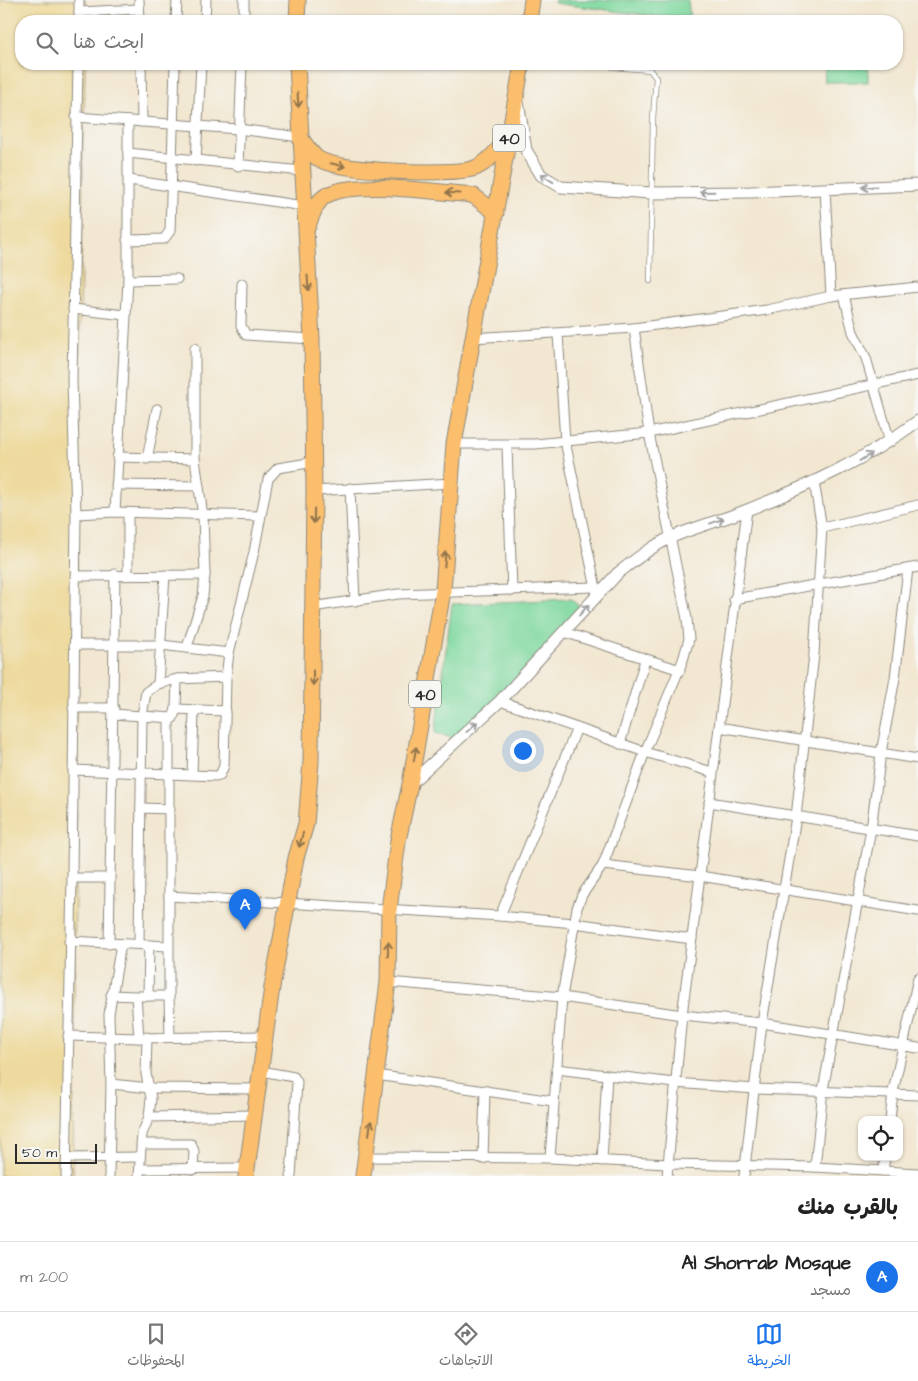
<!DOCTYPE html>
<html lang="ar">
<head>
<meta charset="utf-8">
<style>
	body { margin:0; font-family:"Architects Daughter","Playpen Sans Arabic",sans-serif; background:#f6f6f6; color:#222; direction:rtl }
	.controls { position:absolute; right:15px; bottom:15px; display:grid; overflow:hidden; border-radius:10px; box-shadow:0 1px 4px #0004 }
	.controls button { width:45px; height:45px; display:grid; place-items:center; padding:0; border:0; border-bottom:1px solid #e0e0e0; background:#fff; color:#222; font:25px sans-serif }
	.scale { position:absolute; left:15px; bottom:12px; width:82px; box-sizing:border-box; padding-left:5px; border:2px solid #2b2b2b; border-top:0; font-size:14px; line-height:18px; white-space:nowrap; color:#2b2b2b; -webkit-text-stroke:4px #f6f6f2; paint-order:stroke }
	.you { position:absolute; left:522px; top:750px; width:18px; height:18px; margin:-12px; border:4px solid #fff; border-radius:50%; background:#1a73e8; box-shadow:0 0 0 8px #1a73e833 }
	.badge { display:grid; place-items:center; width:32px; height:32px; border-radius:50%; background:#1a73e8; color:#fff; font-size:16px; font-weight:700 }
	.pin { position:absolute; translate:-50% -41px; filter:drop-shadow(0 1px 2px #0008) }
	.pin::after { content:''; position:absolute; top:26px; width:18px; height:15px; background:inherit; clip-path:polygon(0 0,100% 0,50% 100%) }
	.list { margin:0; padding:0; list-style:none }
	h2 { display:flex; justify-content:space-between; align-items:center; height:65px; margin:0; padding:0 20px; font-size:21px }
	h2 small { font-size:16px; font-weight:400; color:#767676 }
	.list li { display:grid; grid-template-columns:32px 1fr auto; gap:15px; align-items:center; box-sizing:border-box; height:70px; padding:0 20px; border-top:1px solid #e0e0e0 }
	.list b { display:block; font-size:19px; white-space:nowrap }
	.list p { margin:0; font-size:16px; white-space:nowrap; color:#767676 }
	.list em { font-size:16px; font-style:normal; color:#767676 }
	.icon { flex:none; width:28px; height:28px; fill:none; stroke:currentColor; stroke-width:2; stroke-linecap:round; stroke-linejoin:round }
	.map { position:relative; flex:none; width:918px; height:1176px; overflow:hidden; direction:ltr }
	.search { position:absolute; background:#fff; box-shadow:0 1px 4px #0004; left:15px; right:15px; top:15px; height:55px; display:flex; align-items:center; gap:12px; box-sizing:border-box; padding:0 18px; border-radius:20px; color:#767676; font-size:19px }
	.sheet { height:135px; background:#fff }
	nav { display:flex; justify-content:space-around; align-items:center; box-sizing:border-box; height:70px; border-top:1px solid #e0e0e0; background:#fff; font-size:14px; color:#767676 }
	nav a { display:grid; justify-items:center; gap:2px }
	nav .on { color:#1a73e8 }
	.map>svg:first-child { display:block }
	.green { fill:#7ed89e; stroke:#548264 }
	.sand { fill:#eeda9e; stroke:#8c8264 }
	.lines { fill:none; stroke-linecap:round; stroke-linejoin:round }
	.service-casing { stroke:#8e897e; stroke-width:6 }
	.minor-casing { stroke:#8e897e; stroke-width:11 }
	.tertiary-casing { stroke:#8e897e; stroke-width:13 }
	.trunk-casing { stroke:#8e897e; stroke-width:17 }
	.service { stroke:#fff; stroke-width:4.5 }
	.minor { stroke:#fff; stroke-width:9 }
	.tertiary { stroke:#fff; stroke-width:11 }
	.trunk { stroke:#fabe6d; stroke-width:15 }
	.oneway { stroke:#92744c }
	.oneway2 { stroke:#a0a0a0 }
	.labels { text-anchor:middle; stroke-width:4.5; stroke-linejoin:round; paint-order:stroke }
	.shield { fill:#f6f6f2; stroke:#686867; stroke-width:1 }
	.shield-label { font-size:16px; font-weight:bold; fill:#2b2b2b }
</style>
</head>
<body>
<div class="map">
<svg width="918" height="1176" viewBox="0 0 918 1176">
	<rect width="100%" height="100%" fill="#f6f6f2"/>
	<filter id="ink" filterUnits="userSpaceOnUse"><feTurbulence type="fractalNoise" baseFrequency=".02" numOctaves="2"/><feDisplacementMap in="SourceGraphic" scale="10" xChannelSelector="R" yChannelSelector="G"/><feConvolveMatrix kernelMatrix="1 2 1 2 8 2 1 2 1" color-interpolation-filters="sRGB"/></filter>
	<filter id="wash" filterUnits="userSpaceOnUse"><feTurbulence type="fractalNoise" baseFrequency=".0096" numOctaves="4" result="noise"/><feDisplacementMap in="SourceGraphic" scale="20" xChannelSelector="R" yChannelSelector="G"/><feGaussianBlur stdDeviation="1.12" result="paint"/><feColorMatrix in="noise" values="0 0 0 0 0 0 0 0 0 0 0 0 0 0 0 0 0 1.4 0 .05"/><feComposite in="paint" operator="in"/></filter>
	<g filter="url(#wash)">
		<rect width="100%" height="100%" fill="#f2e7d1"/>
		<g class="green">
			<path d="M 555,0 L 688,0 L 690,21 L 554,3 Z"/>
			<path d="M 824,64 L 868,64 L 868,82 L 825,82 Z"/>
			<path d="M 571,599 L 581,608 L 459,740 L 435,733 L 452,604 Z"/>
		</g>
		<path class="sand" d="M 0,0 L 85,0 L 85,21 L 21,21 L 21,64 L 85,64 L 78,417 L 73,1176 L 0,1176 Z"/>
	</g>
	<g filter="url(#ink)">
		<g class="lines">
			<defs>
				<path id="service" d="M 613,67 L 650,70 L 656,78 L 653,118 L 650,281"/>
				<g id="minor">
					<path d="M 139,0 L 140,21"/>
					<path d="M 79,12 L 139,9"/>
					<path d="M 79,21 L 79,0"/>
					<path d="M 176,21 L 177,0"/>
					<path d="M 205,21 L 206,0"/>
					<path d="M 244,21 L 244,0"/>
					<path d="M 141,64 L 142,122"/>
					<path d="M 76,117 L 238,129 L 300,137"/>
					<path d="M 128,153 L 302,171"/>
					<path d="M 196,161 L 201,64"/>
					<path d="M 238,166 L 242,64"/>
					<path d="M 129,180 L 304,206"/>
					<path d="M 825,189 L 831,296"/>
					<path d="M 127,240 L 164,239 L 170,231 L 175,64"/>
					<path d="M 128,280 L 177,279"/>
					<path d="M 242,284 L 241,326 L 246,335 L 312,339"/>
					<path d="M 844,295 L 853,332 L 866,358 L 890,442"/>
					<path d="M 73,309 L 125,315"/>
					<path d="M 558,334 L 565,441 L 597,593"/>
					<path d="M 472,338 L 634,328 L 767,310 L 831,296 L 918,287"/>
					<path d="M 454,444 L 535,444 L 649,433 L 918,375"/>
					<path d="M 507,446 L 512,591"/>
					<path d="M 117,457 L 195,459"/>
					<path d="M 147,459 L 157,409"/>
					<path d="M 116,485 L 199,486"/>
					<path d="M 350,488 L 355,601"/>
					<path d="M 314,491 L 452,483"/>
					<path d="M 115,512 L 128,280 L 128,121"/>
					<path d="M 128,513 L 128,574"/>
					<path d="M 76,514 L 115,512 L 260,516"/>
					<path d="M 822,528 L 918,505"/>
					<path d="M 165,575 L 158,684 L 177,679 L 226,677"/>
					<path d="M 75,576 L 205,575"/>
					<path d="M 734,599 L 918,567"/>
					<path d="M 312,607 L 398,594 L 594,587"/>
					<path d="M 564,632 L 680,670"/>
					<path d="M 74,645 L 161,645 L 229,653"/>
					<path d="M 187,647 L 203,596 L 205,575 L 203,516 L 195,459 L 195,348"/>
					<path d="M 500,701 L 645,752 L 712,772"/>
					<path d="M 73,708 L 114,708"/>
					<path d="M 176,709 L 177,679"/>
					<path d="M 113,714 L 142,716 L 146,692 L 158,684"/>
					<path d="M 719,727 L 918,759"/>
					<path d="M 620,744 L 645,660"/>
					<path d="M 73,770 L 216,776 L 220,775 L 224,766 L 226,677 L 229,653 L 254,552 L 268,479 L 278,468 L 314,462"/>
					<path d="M 192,775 L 194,711"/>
					<path d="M 709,802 L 918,836"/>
					<path d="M 141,808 L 170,809"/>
					<path d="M 603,865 L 700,876 L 918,911"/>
					<path d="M 72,878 L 109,878"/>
					<path d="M 169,896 L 500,916 L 574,923 L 692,939"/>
					<path d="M 500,916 L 577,728"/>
					<path d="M 69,941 L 168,946"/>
					<path d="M 109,944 L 115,574"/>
					<path d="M 139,944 L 142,716 L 173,718 L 176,709 L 226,711"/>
					<path d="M 388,982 L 562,997 L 682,1015 L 762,1023 L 918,1048"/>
					<path d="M 111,995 L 136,996"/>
					<path d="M 148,996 L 149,945"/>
					<path d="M 169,996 L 170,1037"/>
					<path d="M 68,1036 L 139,1038 L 264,1036"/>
					<path d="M 139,1038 L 136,996 L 169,996 L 169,718"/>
					<path d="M 556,1069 L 675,1083 L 755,1089 L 918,1095"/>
					<path d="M 261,1071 L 294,1077 L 297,1082 L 291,1176"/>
					<path d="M 376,1075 L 553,1101"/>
					<path d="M 111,1084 L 150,1088 L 258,1089"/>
					<path d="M 149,1117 L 254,1115"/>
					<path d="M 890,1120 L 893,1092 L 918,978"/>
					<path d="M 141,1144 L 191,1144 L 194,1151 L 193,1170"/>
					<path d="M 366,1157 L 550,1158 L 668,1164 L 815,1167 L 918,1173"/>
					<path d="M 67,1158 L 140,1157"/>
					<path d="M 550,1158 L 562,997 L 577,908 L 582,895 L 603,865 L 645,752 L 683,660 L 689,639 L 687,619 L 649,433 L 634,328"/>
					<path d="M 483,1159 L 485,1090"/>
					<path d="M 602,1161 L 607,1075"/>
					<path d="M 815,1167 L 823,1090 L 871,829 L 881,753 L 895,678 L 908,569"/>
					<path d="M 140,1169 L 247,1168"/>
					<path d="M 883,1171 L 885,1157"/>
					<path d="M 66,1176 L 72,878 L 76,514 L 72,380 L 78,64"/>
					<path d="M 109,1176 L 111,1084 L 109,1014 L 121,944"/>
					<path d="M 139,1176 L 142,1134 L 149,1117 L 151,1098 L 146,1074 L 147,1037"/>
					<path d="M 667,1176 L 682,1015 L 747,510"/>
					<path d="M 744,1176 L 762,1023 L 796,817 L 814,654 L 822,528 L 814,482"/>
				</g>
				<g id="tertiary">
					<path d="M 518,102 L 526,150 L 541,175 L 561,187 L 651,193 L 751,192 L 918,185"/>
					<path d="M 410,784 L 500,701 L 618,573 C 635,560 652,546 672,537 C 696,527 722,520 747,510 C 808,486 865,460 918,421"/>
				</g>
				<g id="trunk">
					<path d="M 297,21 L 298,0"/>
					<path d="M 529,21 L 532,0"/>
					<path d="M 300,137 C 305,144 311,153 317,158 C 335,172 448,175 472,169 C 487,165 499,148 509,137"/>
					<path d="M 308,226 C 312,215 316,201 327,195 C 356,180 431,192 464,194 L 474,196 L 496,213"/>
					<path d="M 246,1176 L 272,987 L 296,858 L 306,824 L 311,762 L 314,491 L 312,339 L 297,64"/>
					<path d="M 363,1176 L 388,982 L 389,910 L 398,841 L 410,784 L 443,591 L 454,444 L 522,64"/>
				</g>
			</defs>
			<use href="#service" class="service-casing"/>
			<use href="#minor" class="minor-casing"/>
			<use href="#tertiary" class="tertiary-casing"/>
			<use href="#trunk" class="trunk-casing"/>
			<use href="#service" class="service"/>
			<use href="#minor" class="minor"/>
			<use href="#tertiary" class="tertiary"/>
			<use href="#trunk" class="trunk"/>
		</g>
		<defs><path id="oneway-shaft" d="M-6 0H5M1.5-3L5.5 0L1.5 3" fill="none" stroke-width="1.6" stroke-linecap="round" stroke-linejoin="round" transform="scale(1.25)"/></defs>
		<g class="oneway">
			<use href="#oneway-shaft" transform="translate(298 100) rotate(87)"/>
			<use href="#oneway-shaft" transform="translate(338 165) rotate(13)"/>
			<use href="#oneway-shaft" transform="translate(453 193) rotate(-177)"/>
			<use href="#oneway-shaft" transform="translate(308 283) rotate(86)"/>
			<use href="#oneway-shaft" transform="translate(314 516) rotate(91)"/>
			<use href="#oneway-shaft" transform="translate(445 559) rotate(-85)"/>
			<use href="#oneway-shaft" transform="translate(313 678) rotate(90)"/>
			<use href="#oneway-shaft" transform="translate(415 754) rotate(-80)"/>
			<use href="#oneway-shaft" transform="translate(301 840) rotate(106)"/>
			<use href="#oneway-shaft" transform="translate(388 949) rotate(-89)"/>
			<use href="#oneway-shaft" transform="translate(370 1128) rotate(-82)"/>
		</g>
		<g class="oneway2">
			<use href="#oneway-shaft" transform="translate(547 178) rotate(-147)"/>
			<use href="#oneway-shaft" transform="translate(869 187) rotate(177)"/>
			<use href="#oneway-shaft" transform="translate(707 192) rotate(179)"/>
			<use href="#oneway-shaft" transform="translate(866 457) rotate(-31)"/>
			<use href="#oneway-shaft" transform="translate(717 521) rotate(-20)"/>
			<use href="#oneway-shaft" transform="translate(584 610) rotate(-48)"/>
			<use href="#oneway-shaft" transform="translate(472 727) rotate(-43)"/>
		</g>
	</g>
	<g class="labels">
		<g class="shield">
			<rect x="493" y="124.5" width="32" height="27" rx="4"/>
			<rect x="409" y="680.5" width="32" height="27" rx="4"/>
		</g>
		<g class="shield-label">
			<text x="509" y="144">40</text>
			<text x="425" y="700">40</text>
		</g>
	</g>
</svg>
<div class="controls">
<button><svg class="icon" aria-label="locate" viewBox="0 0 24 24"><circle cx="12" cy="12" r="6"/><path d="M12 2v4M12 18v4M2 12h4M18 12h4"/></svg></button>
</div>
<div class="scale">50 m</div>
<div class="you"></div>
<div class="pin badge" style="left:245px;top:930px">A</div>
<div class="search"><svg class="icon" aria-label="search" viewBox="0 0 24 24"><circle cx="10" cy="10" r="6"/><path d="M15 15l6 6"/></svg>ابحث هنا</div>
</div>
<section class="sheet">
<h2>بالقرب منك<small></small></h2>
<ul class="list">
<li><span class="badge">A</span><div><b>Al Shorrab Mosque</b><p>مسجد</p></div><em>200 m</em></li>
</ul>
</section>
<nav>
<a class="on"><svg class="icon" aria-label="map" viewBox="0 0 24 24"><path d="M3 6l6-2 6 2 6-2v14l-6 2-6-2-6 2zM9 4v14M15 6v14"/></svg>الخريطة</a>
<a><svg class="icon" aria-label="directions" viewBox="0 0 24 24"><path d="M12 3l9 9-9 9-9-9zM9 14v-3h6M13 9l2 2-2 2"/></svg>الاتجاهات</a>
<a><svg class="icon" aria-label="saved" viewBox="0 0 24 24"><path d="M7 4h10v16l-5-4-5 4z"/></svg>المحفوظات</a>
</nav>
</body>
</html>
